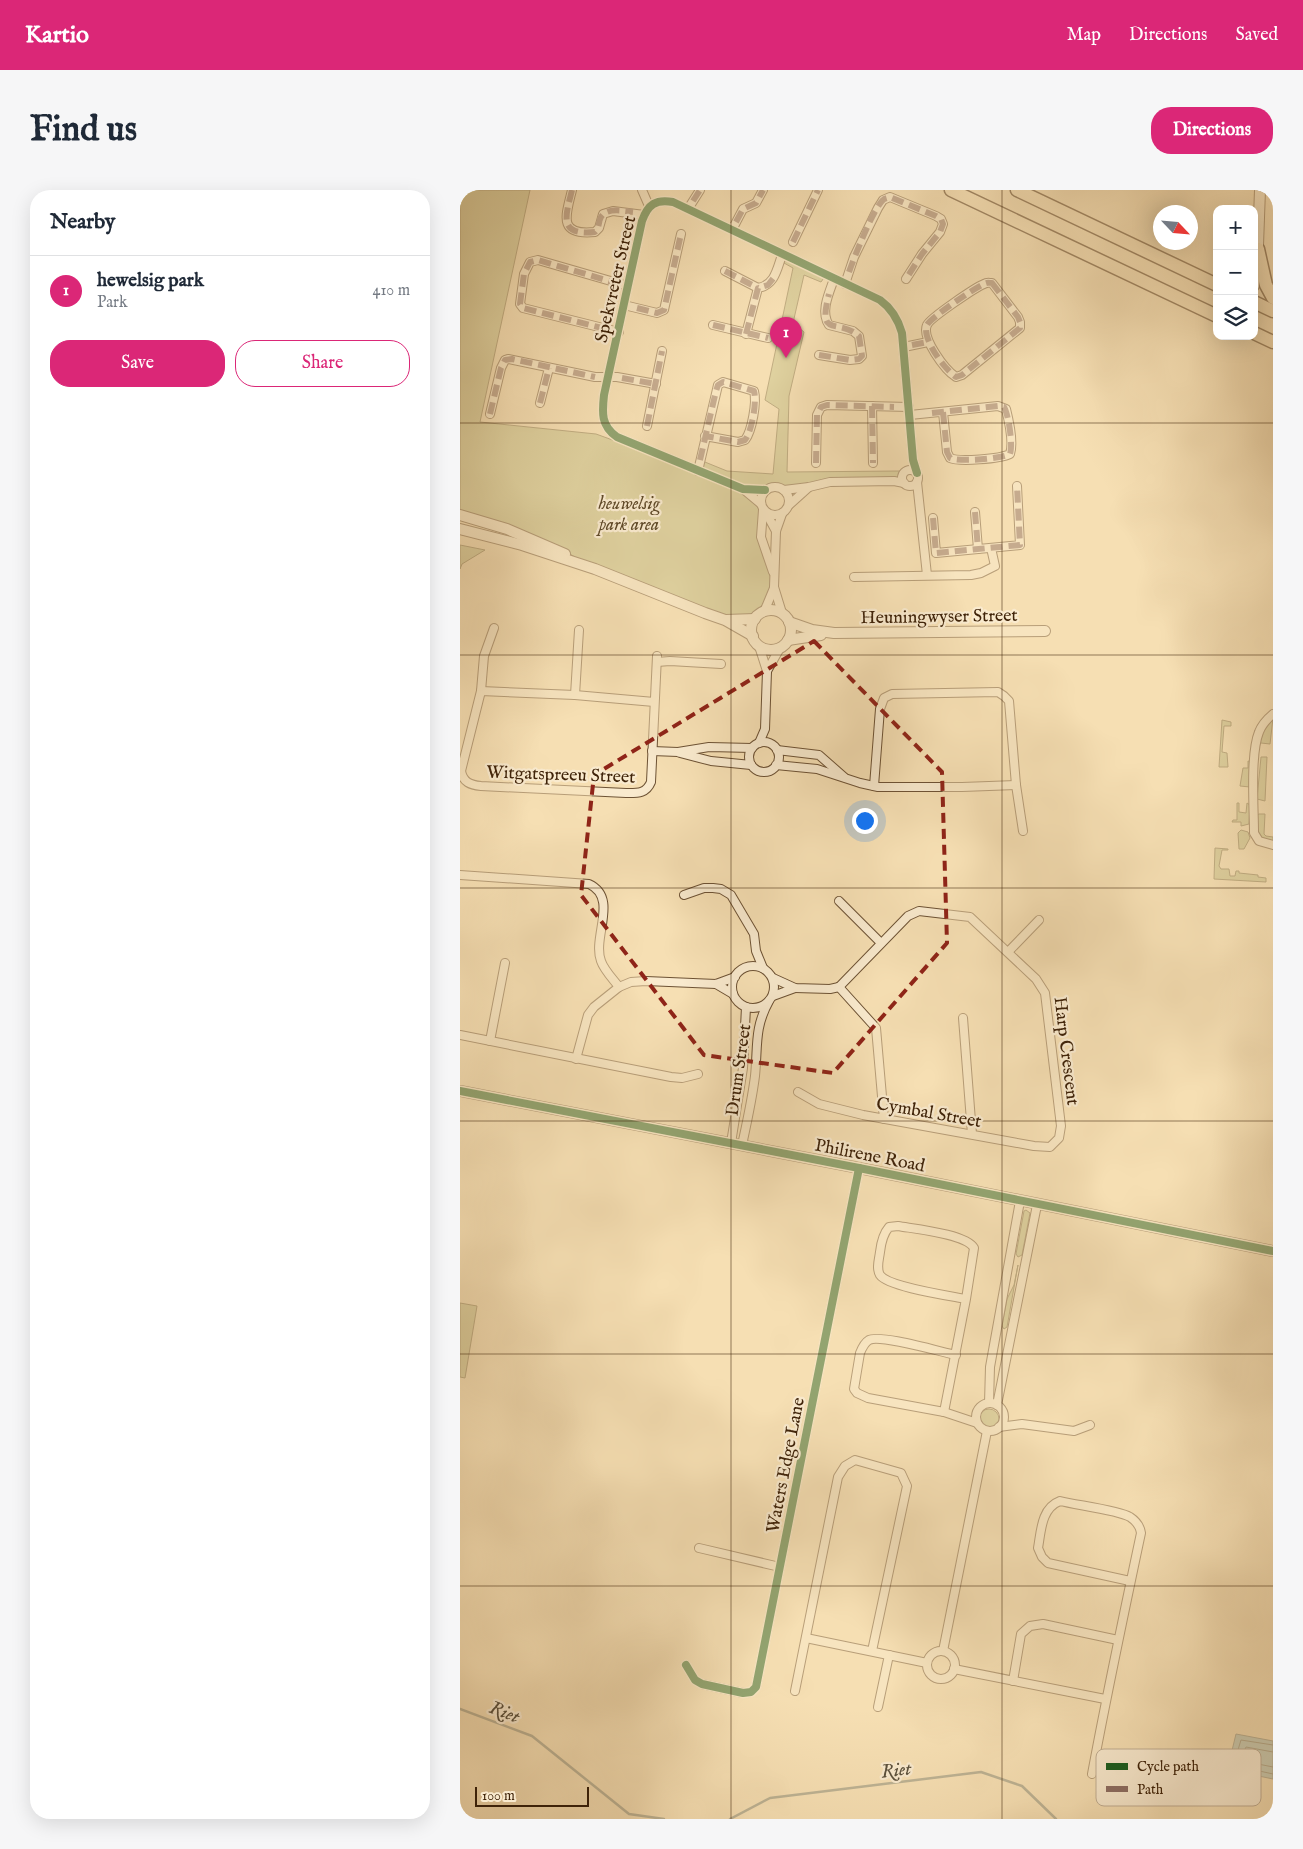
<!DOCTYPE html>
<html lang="en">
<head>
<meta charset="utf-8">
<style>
	body { margin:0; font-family:"IM FELL English",serif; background:#f6f6f7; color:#1f2937 }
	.controls { position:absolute; right:15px; top:15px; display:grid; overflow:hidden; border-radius:10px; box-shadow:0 5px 20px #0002 }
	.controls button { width:45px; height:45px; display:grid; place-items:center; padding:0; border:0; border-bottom:1px solid #e0e1e3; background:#fff; color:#1f2937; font:25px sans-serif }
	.compass { position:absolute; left:693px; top:15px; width:45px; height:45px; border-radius:50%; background:#fff; box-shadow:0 5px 20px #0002; rotate:116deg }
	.scale { position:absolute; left:15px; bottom:12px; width:114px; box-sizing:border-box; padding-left:5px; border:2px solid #3f2309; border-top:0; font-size:14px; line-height:18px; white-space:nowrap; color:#3f2309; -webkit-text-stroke:4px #f9eace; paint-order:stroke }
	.you { position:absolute; left:404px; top:630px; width:18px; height:18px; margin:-12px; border:4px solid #fff; border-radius:50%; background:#1a73e8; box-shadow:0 0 0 8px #1a73e833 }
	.badge { display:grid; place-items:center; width:32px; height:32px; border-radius:50%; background:#db2777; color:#fff; font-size:16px; font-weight:700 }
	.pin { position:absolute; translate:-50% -41px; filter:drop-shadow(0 1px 2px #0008) }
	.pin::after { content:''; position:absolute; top:26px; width:18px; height:15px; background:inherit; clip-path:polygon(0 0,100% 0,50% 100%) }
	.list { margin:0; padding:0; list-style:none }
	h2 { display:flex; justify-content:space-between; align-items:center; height:65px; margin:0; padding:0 20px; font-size:21px }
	h2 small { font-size:16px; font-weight:400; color:#747a83 }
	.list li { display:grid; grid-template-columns:32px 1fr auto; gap:15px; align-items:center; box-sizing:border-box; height:70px; padding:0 20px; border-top:1px solid #e0e1e3 }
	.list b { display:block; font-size:19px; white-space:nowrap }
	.list p { margin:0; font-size:16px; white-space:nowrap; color:#747a83 }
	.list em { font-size:16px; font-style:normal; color:#747a83 }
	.actions { display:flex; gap:10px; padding:15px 20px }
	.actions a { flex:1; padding:11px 0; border:1px solid #db2777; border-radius:20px; text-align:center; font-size:18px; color:#db2777 }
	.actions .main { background:#db2777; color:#fff }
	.icon { flex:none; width:28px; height:28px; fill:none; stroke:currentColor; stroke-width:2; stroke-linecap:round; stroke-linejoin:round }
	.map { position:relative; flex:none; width:813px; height:1629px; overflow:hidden; border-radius:20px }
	header { display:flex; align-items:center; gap:30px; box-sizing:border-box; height:70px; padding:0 25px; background:#db2777; color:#fff }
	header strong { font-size:24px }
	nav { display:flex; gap:28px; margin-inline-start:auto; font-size:18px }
	.intro { display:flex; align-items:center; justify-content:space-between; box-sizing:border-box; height:120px; padding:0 30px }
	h1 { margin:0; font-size:35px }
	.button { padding:12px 22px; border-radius:20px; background:#db2777; color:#fff; font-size:18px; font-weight:700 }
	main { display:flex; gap:30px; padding:0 30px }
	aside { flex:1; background:#fff; border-radius:20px; box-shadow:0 5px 20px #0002 }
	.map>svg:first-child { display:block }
	.green { fill:#c3c088; stroke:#817248 }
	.water { fill:#9ebbb4; stroke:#787e70 }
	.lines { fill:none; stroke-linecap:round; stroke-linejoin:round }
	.shore { stroke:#6e6f5e; stroke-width:1 }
	.stream { stroke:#787e70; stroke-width:2.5 }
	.minor-casing { stroke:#6d5234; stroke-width:10 }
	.tertiary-casing { stroke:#6d5234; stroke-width:12 }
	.primary-casing { stroke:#3f2309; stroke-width:15 }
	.minor { stroke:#f9eace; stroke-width:8 }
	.tertiary { stroke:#f9eace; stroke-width:10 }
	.primary { stroke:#f6dfb3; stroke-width:12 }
	.quiet { stroke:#8d6e63; stroke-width:6; stroke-dasharray:12 6; stroke-linecap:butt }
	.cycleway-casing { stroke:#f9eace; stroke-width:11 }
	.cycleway { stroke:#1b5e20; stroke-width:8 }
	.marked { fill:none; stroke:#8f2418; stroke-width:4; stroke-dasharray:10 6; stroke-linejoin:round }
	.grid { fill:none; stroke:#3f2309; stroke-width:1; stroke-opacity:0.55 }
	.labels { text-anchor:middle; stroke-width:4.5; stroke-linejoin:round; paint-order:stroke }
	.street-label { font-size:18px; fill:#3f2309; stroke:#f9eace }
	.park-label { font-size:18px; font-style:italic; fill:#604a29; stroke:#f9eace }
	.water-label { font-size:19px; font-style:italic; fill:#5c513c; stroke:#f9eace }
	.key { fill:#f9eace; stroke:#c1ae93; stroke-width:1 }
	.key-label { font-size:14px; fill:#3f2309 }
</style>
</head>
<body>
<header>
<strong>Kartio</strong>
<nav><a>Map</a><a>Directions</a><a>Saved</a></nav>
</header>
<div class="intro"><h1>Find us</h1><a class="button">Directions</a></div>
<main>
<aside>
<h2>Nearby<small></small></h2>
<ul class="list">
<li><span class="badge">1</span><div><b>hewelsig park</b><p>Park</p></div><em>410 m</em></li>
</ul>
<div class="actions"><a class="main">Save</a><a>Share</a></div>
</aside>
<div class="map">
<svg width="813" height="1629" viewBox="0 0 813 1629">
	<rect width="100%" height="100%" fill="#f6dfb3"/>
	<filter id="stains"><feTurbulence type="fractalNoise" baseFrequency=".004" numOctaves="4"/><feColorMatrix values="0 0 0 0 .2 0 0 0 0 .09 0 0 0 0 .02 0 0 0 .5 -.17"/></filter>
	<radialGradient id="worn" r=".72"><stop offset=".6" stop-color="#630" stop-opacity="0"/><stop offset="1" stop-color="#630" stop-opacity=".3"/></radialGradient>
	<g class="green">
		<path d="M 0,0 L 70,0 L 20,232 L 136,244 L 238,281 L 240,270 L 267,281 L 313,284 L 319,219 L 305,210 L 333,78 L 324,73 L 327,67 L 366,85 L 361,92 L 344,85 L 333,133 L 344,142 L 329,206 L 327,282 L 439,281 L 444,283 L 434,291 L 324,300 L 315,296 L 305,300 L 286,299 L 301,314 L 301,344 L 314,397 L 293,429 L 271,430 L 132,379 L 106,361 L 0,323 Z"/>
		<path d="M 0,355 L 25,360 L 2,374 L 0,379 Z"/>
		<path d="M 813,528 L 810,554 L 801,553 L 800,552 L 803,540 Z"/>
		<path d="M 762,530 L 771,532 L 771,536 L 764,536 L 762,562 L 767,563 L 768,577 L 759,577 Z"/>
		<path d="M 801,567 L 807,567 L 805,611 L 797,609 Z"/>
		<path d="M 788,571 L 792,572 L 790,597 L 780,596 L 783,578 L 788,578 Z"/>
		<path d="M 777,613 L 779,613 L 779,622 L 786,623 L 787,613 L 790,615 L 789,634 L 781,636 L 781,632 L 772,632 L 773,630 L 777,630 Z"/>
		<path d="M 799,624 L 805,624 L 804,644 L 806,646 L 813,647 L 813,651 L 803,649 L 797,643 L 797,625 Z"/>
		<path d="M 781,640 L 788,642 L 790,648 L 784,659 L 779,659 L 778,643 Z"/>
		<path d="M 755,658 L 768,659 L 768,660 L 762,660 L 759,676 L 761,679 L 769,679 L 770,686 L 775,686 L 776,681 L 779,681 L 779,683 L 798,685 L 798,687 L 806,688 L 806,692 L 754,689 Z"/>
		<path d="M 566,1020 L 570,1023 L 562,1065 L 558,1067 L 556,1064 L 564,1021 Z"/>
		<path d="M 558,1075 L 547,1137 L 544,1139 L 542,1136 L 547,1109 L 554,1095 Z"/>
		<path d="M 0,1113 L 17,1116 L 5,1188 L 0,1187 Z"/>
		<circle cx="529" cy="1229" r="10"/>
	</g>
	<path class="water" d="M 776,1544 L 813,1551 L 813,1589 L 775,1581 L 768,1577 Z"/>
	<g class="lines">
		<g class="shore">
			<path d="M 813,1555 L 781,1550 L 774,1573 L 777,1576 L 813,1584"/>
			<path d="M 813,1562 L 786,1557 L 781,1569 L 783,1571 L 813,1577"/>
		</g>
		<g class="stream">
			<path d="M 0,1519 L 72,1546 L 169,1624 L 204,1629"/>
			<path d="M 270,1629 L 310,1608 L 521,1582 L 562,1596 L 596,1629"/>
		</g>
		<defs>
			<g id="minor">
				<path d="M 112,0 C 106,25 97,46 135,42 L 139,38 L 143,24 L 153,21 L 184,25"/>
				<path d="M 182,0 L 189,16"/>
				<path d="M 228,19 L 240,0"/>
				<path d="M 272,40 L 283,19 L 296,13 L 303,0"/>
				<path d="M 333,52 L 358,0"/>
				<path d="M 265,81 L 298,98"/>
				<path d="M 532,93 L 558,127 L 560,132 L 560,138 L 502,185 L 496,187 C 485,180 461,148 467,135 C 470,128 516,97 524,94 C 527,92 529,93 532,93 Z"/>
				<path d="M 385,94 L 394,67 L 418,18 L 423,10 L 430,7 L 476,26 L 481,29 L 483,34 L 480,42 L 462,64 L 446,89"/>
				<path d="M 164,115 L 197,123 L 204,120 L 221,44"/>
				<path d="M 253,135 L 308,148"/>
				<path d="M 159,142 L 63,118 L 60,114 L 64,84 L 70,72 L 78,70 L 168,96"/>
				<path d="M 286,144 L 298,98 C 315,95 317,79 322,65"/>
				<path d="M 444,157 L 468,152"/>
				<path d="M 359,165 L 390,170 L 399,169 L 402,166 L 399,146 L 393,141 L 369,135 C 360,122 369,103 374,89"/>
				<path d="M 80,213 L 89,178"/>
				<path d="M 412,216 L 413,273"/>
				<path d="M 30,224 L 41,178 L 45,170 L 48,169 L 135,187 L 157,187 L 196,194"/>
				<path d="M 450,225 L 538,216 L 546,219 C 549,231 554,252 550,264 C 540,269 499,272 490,268 L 487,262 L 483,222"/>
				<path d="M 187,236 L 202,161"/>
				<path d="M 356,273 L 357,225 L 361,217 L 367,215 L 449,217"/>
				<circle cx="450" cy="288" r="8"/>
				<path d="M 238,281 L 258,195 L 263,192 L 294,201 C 297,212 292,241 285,250 L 278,252 L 245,246"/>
				<path d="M 457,292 L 467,385"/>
				<circle cx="315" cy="311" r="14"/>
				<path d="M 283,299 L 301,314"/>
				<path d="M 305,300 L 283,299 L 157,247 C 141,236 142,223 144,205 L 182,31 C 188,14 196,9 213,12 L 420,110 C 431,118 438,129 442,143 L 453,270 L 457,283"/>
				<path d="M 324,300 L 349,297 L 370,292 L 434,291 L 444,293"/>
				<path d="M 329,315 L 349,297"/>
				<path d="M 303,320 L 301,347 L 313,382"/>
				<path d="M 305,321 L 316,341"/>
				<path d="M 515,322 L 518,359"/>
				<path d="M 473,328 L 476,363 L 560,355 L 557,296"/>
				<path d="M 394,387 L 511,385 L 521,383 L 535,376 L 531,358"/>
				<path d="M 304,422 L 314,398"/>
				<path d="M 322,423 L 314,397 L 316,341 L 322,324"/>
				<path d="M 197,472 L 210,471 L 261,474"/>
				<path d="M 307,481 L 320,458"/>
				<path d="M 21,501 L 24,466 L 34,438"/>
				<path d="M 115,505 L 119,440"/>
				<path d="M 194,512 L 115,505 L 21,501 L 1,581 C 3,592 10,595 21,596 L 166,603 C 177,603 186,604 191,592 L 197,466"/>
				<path d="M 813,524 C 807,529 802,534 799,542 C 790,564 794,617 794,643 L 799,651 L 813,655"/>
				<circle cx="304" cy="567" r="15"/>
				<path d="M 299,553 L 305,539 L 307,481 L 299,456"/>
				<path d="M 317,560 L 359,565 L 384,587"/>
				<path d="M 192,561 L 218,562 L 249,557 L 292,558"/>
				<path d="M 220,563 L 251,571 L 291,575"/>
				<path d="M 316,575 L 357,579 L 400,593 L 418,597 L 502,597 L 556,595"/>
				<path d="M 414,596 L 420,519 L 424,508 L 432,504 L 538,502 L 544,506 L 549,511 L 556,595 L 563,641"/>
				<path d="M 0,685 L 129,694 C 159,708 132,747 141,771 C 144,780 153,789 159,797"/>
				<path d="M 224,705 L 244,698 L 253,698 L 261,699 L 271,705 L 294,744 L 296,761 L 303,778"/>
				<path d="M 379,711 L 421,753"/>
				<path d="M 548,762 L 579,730"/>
				<circle cx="293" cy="797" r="21"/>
				<path d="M 313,788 L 335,798 L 370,799 L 379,797"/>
				<path d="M 256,794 L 273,804"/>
				<path d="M 379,797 L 416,838 L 424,929"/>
				<path d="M 313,806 L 335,798"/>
				<path d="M 503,828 L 512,944"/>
				<path d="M 0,845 L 211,887 L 222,888 L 238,884"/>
				<path d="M 30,851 L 45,773"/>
				<path d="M 116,869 L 128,825 L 134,817 L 159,797 L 171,792 L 186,791 L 256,794 L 275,787"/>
				<path d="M 338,902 L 359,914 L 403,925 L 574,956 L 590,957 L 599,948 L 601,936 L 585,803 L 576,789 L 510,727 L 459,721 L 448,726 L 379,797"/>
				<path d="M 271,953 L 283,878 L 286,817"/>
				<path d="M 282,955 C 287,932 292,910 295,886 C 298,857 294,838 309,811"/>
				<path d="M 496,1165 C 481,1162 420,1144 409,1150 C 404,1153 402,1158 400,1163 L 394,1199 L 397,1203 L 408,1208 L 484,1222 L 517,1233"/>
				<circle cx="530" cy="1227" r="14"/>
				<path d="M 529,1213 L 530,1177 L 560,1011"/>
				<path d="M 537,1215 L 577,1015"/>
				<path d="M 484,1222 L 506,1109 L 514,1058 C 506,1044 455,1039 438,1036 L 429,1037 C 423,1044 421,1053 420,1062 C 419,1070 416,1078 420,1085 C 428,1097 491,1106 506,1109"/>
				<path d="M 539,1237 L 562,1234 L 614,1241 L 630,1235"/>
				<path d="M 239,1358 L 320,1377"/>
				<path d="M 346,1448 L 467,1473"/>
				<circle cx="481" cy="1475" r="14"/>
				<path d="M 483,1461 L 527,1241"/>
				<path d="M 226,1475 L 235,1490 L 242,1494 L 283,1503 L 291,1502 L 296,1497 L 399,978"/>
				<path d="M 494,1479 L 645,1509"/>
				<path d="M 553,1491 L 561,1444 L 570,1436 L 583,1434 L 658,1450"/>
				<path d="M 335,1501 L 378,1287 L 385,1276 L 395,1270 L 441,1283 L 447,1296 L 412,1461"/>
				<path d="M 418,1517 L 429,1465"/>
				<path d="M 632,1584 C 647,1503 664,1423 681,1343 C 680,1336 676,1331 670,1327 C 658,1320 615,1315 600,1311 C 581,1318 581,1342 578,1358 L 582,1367 L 588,1373 L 670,1391"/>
			</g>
			<g id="tertiary">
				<path d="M 794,96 L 798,55 L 800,0"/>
				<path d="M 0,325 L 47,339 L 105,364"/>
				<path d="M 0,339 L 62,355 L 135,379 L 245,423 L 265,430 L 293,446"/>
				<circle cx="311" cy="440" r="20"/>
				<path d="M 266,430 L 295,429"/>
				<path d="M 329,432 L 352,440 L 374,443 L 585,441"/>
				<path d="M 328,450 L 361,445"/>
				<path d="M 0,901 L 399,978 L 813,1061"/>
			</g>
			<g id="primary">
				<path d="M 491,0 L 757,126"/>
				<path d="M 557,0 L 757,95"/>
				<path d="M 798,59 L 806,95 L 813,108"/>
				<path d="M 794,112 L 813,121"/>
				<path d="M 794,143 L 813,152"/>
			</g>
		</defs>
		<use href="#minor" class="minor-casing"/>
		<use href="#tertiary" class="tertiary-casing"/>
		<use href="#primary" class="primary-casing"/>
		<use href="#minor" class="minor"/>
		<use href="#tertiary" class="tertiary"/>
		<use href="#primary" class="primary"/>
		<g class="quiet">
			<path d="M 112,0 C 106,25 97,46 135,42 C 140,37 138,32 141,27 C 147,17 164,21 173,22"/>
			<path d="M 233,11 L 240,0"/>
			<path d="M 276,32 L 283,19 L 296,13 L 303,0"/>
			<path d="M 333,52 L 358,0"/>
			<path d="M 265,81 L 298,98"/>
			<path d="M 389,82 C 394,68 413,19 423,10 C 425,8 428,8 430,7 L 476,26 L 481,29 L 483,34 L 480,42 L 462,64 L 446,89"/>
			<path d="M 532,93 L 558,127 L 560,132 L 560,138 L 502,185 L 496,187 C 485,180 461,148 467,135 C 470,128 516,97 524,94 C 527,92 529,93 532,93 Z"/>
			<path d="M 177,118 L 197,123 L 204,120 L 221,44"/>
			<path d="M 253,135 L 308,148"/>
			<path d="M 146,139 L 63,118 L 60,114 L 64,84 L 70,72 L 78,70 L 156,93"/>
			<path d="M 286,144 L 298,98 L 308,95 L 316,85"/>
			<path d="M 452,155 L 468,152"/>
			<path d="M 359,165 L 390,170 L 399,169 L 402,166 L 399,146 C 377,127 357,150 369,104"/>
			<path d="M 162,188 L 196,194"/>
			<path d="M 80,213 L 89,178"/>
			<path d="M 412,216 L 413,273"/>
			<path d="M 472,223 L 538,216 L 544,217 C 549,226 553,255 550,264 C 540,269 499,272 490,268 L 487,262 L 483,222"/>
			<path d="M 30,224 L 41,178 L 45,170 L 52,169 L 135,187"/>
			<path d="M 187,236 L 202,161"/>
			<path d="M 240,270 L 256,201 L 258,195 L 263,192 L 294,201 C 297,212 292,241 285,250 L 278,252 L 245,246"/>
			<path d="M 356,273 L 357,225 L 361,217 L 367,215 L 434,217"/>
			<path d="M 515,322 L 518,359"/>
			<path d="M 473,328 L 476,363 L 560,355 L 557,296"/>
		</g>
		<defs>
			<g id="cycleway">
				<path d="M 305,300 L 283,299 L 157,247 C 141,236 142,223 144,205 L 182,31 C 188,14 196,9 213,12 L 420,110 C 431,118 438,129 442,143 L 453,270 L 457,283"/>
				<path d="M 0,901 L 399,978 L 813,1061"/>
				<path d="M 226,1475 L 235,1490 L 242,1494 L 283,1503 L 291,1502 L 296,1497 L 399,978"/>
			</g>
		</defs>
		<use href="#cycleway" class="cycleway-casing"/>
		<use href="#cycleway" class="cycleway"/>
	</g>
	<path d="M0 0H813V1629H0ZM 354,451 L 482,582 L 487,753 L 373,883 L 244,865 L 121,705 L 134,585 Z" fill="#f6dfb3" fill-opacity=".55" fill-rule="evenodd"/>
	<path class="marked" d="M 354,451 L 482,582 L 487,753 L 373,883 L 244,865 L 121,705 L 134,585 Z"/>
	<path class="grid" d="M 271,0 L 271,1629M 542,0 L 542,1629M 0,233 L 813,233M 0,465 L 813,465M 0,698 L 813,698M 0,931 L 813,931M 0,1164 L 813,1164M 0,1396 L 813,1396"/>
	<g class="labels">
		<g class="street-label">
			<text transform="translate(155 89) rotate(-77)" y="6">Spekvreter Street</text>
			<text transform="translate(479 426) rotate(-1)" y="6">Heuningwyser Street</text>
			<text transform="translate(101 584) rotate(2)" y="6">Witgatspreeu Street</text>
			<text transform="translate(607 861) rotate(83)" y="6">Harp Crescent</text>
			<text transform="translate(278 880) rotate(-82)" y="6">Drum Street</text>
			<text transform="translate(469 922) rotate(10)" y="6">Cymbal Street</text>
			<text transform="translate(410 965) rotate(11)" y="6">Philirene Road</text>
			<text transform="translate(325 1275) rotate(-79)" y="6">Waters Edge Lane</text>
		</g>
		<g class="park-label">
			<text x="169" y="319">heuwelsig<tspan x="169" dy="21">park area</tspan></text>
		</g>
		<g class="water-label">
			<text transform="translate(45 1521) rotate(21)" y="7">Riet</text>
			<text transform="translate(436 1579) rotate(-7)" y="7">Riet</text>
		</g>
	</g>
	<rect x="636" y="1559" width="165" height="57" rx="8" class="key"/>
	<rect x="646" y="1573" width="22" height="7" fill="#1b5e20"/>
	<rect x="646" y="1596" width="22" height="6" fill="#8d6e63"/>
	<g class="key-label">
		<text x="677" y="1581">Cycle path</text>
		<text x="677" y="1604">Path</text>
	</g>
	<rect width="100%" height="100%" filter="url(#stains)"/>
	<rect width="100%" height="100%" fill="url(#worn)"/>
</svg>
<div class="controls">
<button>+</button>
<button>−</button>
<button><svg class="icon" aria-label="layers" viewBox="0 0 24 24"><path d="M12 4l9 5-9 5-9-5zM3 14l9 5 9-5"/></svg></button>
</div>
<svg class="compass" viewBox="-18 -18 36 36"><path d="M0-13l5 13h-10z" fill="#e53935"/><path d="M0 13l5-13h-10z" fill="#747a83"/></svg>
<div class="scale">100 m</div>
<div class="you"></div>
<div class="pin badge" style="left:326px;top:168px">1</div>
</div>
</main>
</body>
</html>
